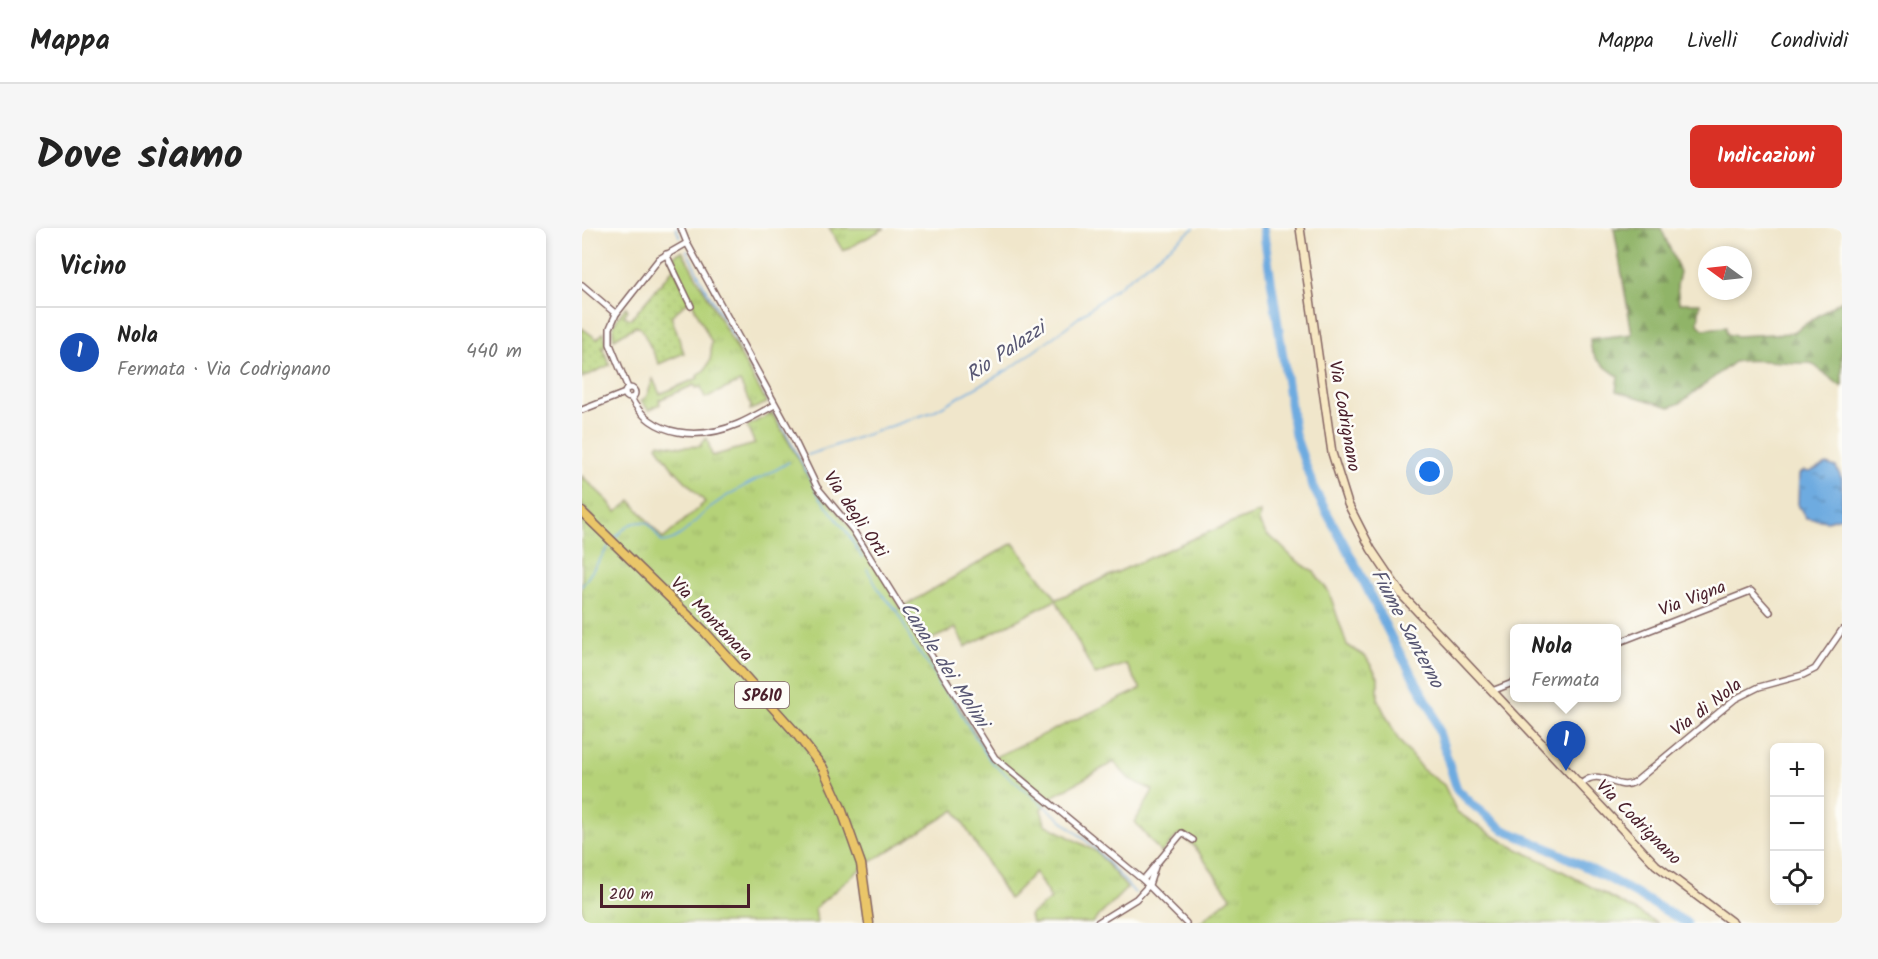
<!DOCTYPE html>
<html lang="it">
<head>
<meta charset="utf-8">
<style>
	body { margin:0; font-family:Kalam,sans-serif; background:#f6f6f6; color:#222 }
	.controls { position:absolute; right:18px; bottom:18px; display:grid; overflow:hidden; border-radius:9px; box-shadow:0 3px 9px #0003 }
	.controls button { width:54px; height:54px; display:grid; place-items:center; padding:0; border:0; border-bottom:2px solid #e0e0e0; background:#fff; color:#222; font:30px sans-serif }
	.compass { position:absolute; left:1116px; top:18px; width:54px; height:54px; border-radius:50%; background:#fff; box-shadow:0 3px 9px #0003; rotate:285deg }
	.scale { position:absolute; left:18px; bottom:15px; width:150px; box-sizing:border-box; padding-left:6px; border:3px solid #4a1f2b; border-top:0; font-size:16px; line-height:21px; white-space:nowrap; color:#4a1f2b; -webkit-text-stroke:4px #fdfcf7; paint-order:stroke }
	.you { position:absolute; left:848px; top:244px; width:21px; height:21px; margin:-15px; border:4px solid #fff; border-radius:50%; background:#1a73e8; box-shadow:0 0 0 9px #1a73e833 }
	.badge { display:grid; place-items:center; width:39px; height:39px; border-radius:50%; background:#d93025; color:#fff; font-size:20px; font-weight:700 }
	.pin { position:absolute; translate:-50% -50px; filter:drop-shadow(0 2px 3px #0008) }
	.pin::after { content:''; position:absolute; top:32px; width:21px; height:18px; background:inherit; clip-path:polygon(0 0,100% 0,50% 100%) }
	.popup { position:absolute; left:928px; top:396px; width:111px; height:78px; box-sizing:border-box; display:grid; place-content:center; border-radius:9px; background:#fff; filter:drop-shadow(0 2px 4px #0005); font-size:20px; white-space:nowrap; color:#767676 }
	.popup b { font-size:22px; color:#222 }
	.popup::after { content:''; position:absolute; left:50%; top:100%; margin-left:-12px; border:12px solid transparent; border-top-color:#fff }
	.list { margin:0; padding:0; list-style:none }
	h2 { display:flex; justify-content:space-between; align-items:center; height:78px; margin:0; padding:0 24px; font-size:26px }
	h2 small { font-size:20px; font-weight:400; color:#767676 }
	.list li { display:grid; grid-template-columns:39px 1fr auto; gap:18px; align-items:center; box-sizing:border-box; height:90px; padding:0 24px; border-top:2px solid #e0e0e0 }
	.list b { display:block; font-size:22px; white-space:nowrap }
	.list p { margin:0; font-size:20px; white-space:nowrap; color:#767676 }
	.list em { font-size:20px; font-style:normal; color:#767676 }
	.icon { flex:none; width:33px; height:33px; fill:none; stroke:currentColor; stroke-width:2; stroke-linecap:round; stroke-linejoin:round }
	.map { position:relative; flex:none; width:1260px; height:695px; overflow:hidden; border-radius:9px }
	header { display:flex; align-items:center; gap:36px; box-sizing:border-box; height:84px; padding:0 30px; background:#fff; border-bottom:2px solid #e0e0e0 }
	header strong { font-size:28px }
	nav { display:flex; gap:33px; margin-inline-start:auto; font-size:21px }
	.intro { display:flex; align-items:center; justify-content:space-between; box-sizing:border-box; height:144px; padding:0 36px }
	h1 { margin:0; font-size:42px }
	.button { padding:15px 27px; border-radius:9px; background:#d93025; color:#fff; font-size:21px; font-weight:700 }
	main { display:flex; gap:36px; padding:0 36px }
	aside { flex:1; background:#fff; border-radius:9px; box-shadow:0 3px 9px #0003 }
	.map>svg:first-child { display:block }
	.grass { fill:url(#grass-tufts); stroke:#807852; stroke-width:1.5; fill-rule:evenodd }
	.forest { fill:url(#forest-firs); stroke:#6d6a4a; stroke-width:1.5 }
	.park { fill:url(#park-dots); stroke:#807852; stroke-width:1.5 }
	.water { fill:url(#water-ripples); stroke:#5c6586; stroke-width:1.5 }
	.lines { fill:none; stroke-linecap:round; stroke-linejoin:round }
	.stream { stroke:#6eabe0; stroke-width:1.5 }
	.river { stroke:#6eabe0; stroke-width:9 }
	.street-casing { stroke:#846563; stroke-width:8 }
	.secondary-casing { stroke:#846563; stroke-width:10 }
	.primary-casing { stroke:#846563; stroke-width:11 }
	.street { stroke:#fff; stroke-width:5 }
	.secondary { stroke:#f7e8c3; stroke-width:7 }
	.primary { stroke:#eac669; stroke-width:8 }
	.labels { text-anchor:middle; stroke-width:5; stroke-linejoin:round; paint-order:stroke }
	.shield { fill:#fdfcf7; stroke:#806168; stroke-width:1.5 }
	.shield-label { font-size:16px; font-weight:bold; fill:#4a1f2b }
	.street-label { font-size:18px; fill:#4a1f2b; stroke:#fdfcf7 }
	.water-label { font-size:20px; font-style:italic; fill:#585773; stroke:#fdfcf7 }
</style>
</head>
<body>
<header>
<strong>Mappa</strong>
<nav><a>Mappa</a><a>Livelli</a><a>Condividi</a></nav>
</header>
<div class="intro"><h1>Dove siamo</h1><a class="button">Indicazioni</a></div>
<main>
<aside>
<h2>Vicino<small></small></h2>
<ul class="list">
<li><span class="badge" style="background:#1a4fb4">1</span><div><b>Nola</b><p>Fermata · Via Codrignano</p></div><em>440 m</em></li>
</ul>
</aside>
<div class="map">
<svg width="1260" height="695" viewBox="0 0 1260 695">
	<defs>
		<pattern id="grass-tufts" width="24" height="20" patternUnits="userSpaceOnUse" patternTransform="scale(1.5)"><rect width="24" height="20" fill="#b5d278"/><path d="M3 7l-1-3M5 7V3M7 7l1-3M15 17l-1-3M17 17v-4M19 17l1-3" fill="none" stroke="#9db468"/></pattern>
		<pattern id="forest-firs" width="22" height="20" patternUnits="userSpaceOnUse" patternTransform="scale(1.5)"><rect width="22" height="20" fill="#90b468"/><path d="M5 1l3.5 6h-7zM16 11l3.5 6h-7z" fill="#789256"/></pattern>
		<pattern id="park-dots" width="8" height="8" patternUnits="userSpaceOnUse" patternTransform="scale(1.5)"><rect width="8" height="8" fill="#b5d278"/><path d="M2 2h.1M6 6h.1" fill="none" stroke="#9db468" stroke-width="1.8" stroke-linecap="round"/></pattern>
		<pattern id="water-ripples" width="26" height="14" patternUnits="userSpaceOnUse" patternTransform="scale(1.5)"><rect width="26" height="14" fill="#6eabe0"/><path d="M2 4q2-2 4 0t4 0M15 11q2-2 4 0t4 0" fill="none" stroke="#5c8bb6"/></pattern>
	</defs>
	<rect width="100%" height="100%" fill="#fdfcf7"/>
	<filter id="ink" filterUnits="userSpaceOnUse"><feTurbulence type="fractalNoise" baseFrequency=".0167" numOctaves="2"/><feDisplacementMap in="SourceGraphic" scale="12" xChannelSelector="R" yChannelSelector="G"/><feConvolveMatrix kernelMatrix="1 2 1 2 8 2 1 2 1" color-interpolation-filters="sRGB"/></filter>
	<filter id="wash" filterUnits="userSpaceOnUse"><feTurbulence type="fractalNoise" baseFrequency=".008" numOctaves="4" result="noise"/><feDisplacementMap in="SourceGraphic" scale="24" xChannelSelector="R" yChannelSelector="G"/><feGaussianBlur stdDeviation="1.35" result="paint"/><feColorMatrix in="noise" values="0 0 0 0 0 0 0 0 0 0 0 0 0 0 0 0 0 1.4 0 .05"/><feComposite in="paint" operator="in"/></filter>
	<g filter="url(#wash)">
		<rect width="100%" height="100%" fill="#f0e6cb"/>
		<g class="grass">
			<path d="M 247,0 L 303,0 L 261,23 Z"/>
			<path d="M 100,23 L 185,175 L 168,182 L 169,178 L 158,154 L 123,170 L 119,159 L 114,160 L 112,157 L 77,172 L 78,176 L 67,182 L 59,173 L 65,168 L 71,151 L 78,166 L 116,150 L 115,148 C 128,140 130,130 129,116 L 130,115 L 88,30 Z"/>
			<path d="M 190,185 L 230,254 L 271,302 L 319,380 L 431,315 L 475,371 L 612,310 L 678,284 L 677,294 L 684,306 L 695,314 L 712,331 L 732,344 L 747,364 L 765,417 L 784,429 L 796,449 L 796,472 L 816,511 L 840,541 L 862,557 L 875,584 L 923,615 L 967,636 L 1076,695 L 617,695 L 649,669 L 612,618 L 597,606 L 579,625 L 553,594 L 571,562 L 547,551 L 532,534 L 471,568 L 459,581 L 463,596 L 515,624 L 545,660 L 510,695 L 450,695 L 448,687 L 469,671 L 453,644 L 427,671 L 373,582 L 282,638 L 233,680 L 235,695 L 0,695 L 0,289 L 11,290 L 0,278 L 0,248 L 26,273 L 34,284 L 49,273 L 81,311 L 123,274 L 90,239 L 75,218 L 77,215 L 100,219 L 119,218 L 119,215 L 125,210 L 130,228 L 173,216 L 165,198 ZM 474,372 L 513,447 L 544,436 L 559,461 L 409,531 L 339,416 L 374,400 L 383,419 Z"/>
		</g>
		<path class="forest" d="M 1032,0 L 1079,0 L 1098,44 L 1095,57 L 1097,75 L 1118,75 L 1116,96 L 1121,101 L 1144,99 L 1145,106 L 1154,108 L 1210,105 L 1260,72 L 1260,159 L 1229,135 C 1204,137 1177,129 1152,134 L 1098,175 L 1088,179 L 1034,163 L 1036,148 C 1021,137 1008,131 1008,111 L 1050,106 Z"/>
		<g class="park">
			<path d="M 92,40 L 107,73 L 89,88 L 102,125 L 77,136 L 59,100 L 54,98 L 32,111 C 28,98 36,89 44,79 L 46,82 L 42,88 L 49,91 Z"/>
			<path d="M 0,100 L 15,111 L 22,104 L 24,117 L 20,119 L 28,137 L 0,150 Z"/>
		</g>
		<path class="water" d="M 1244,236 L 1254,239 L 1260,251 L 1260,289 L 1245,293 L 1224,290 L 1216,277 L 1217,246 L 1221,243 L 1228,244 Z"/>
		<g class="lines">
			<g class="stream">
				<path d="M 94,0 L 98,10"/>
				<path d="M 105,23 L 123,60 L 167,134 L 237,268 L 264,303 L 280,329"/>
				<path d="M 226,227 L 350,184 L 429,140 L 474,107 L 612,0"/>
				<path d="M 33,310 C 45,298 48,292 66,295 L 80,314 C 100,313 114,290 129,279 C 152,260 182,250 207,234"/>
				<path d="M 285,341 L 298,364 L 316,384 L 332,418 L 353,446 L 356,456 L 374,476 L 382,491 L 409,534 L 513,620 L 553,665"/>
				<path d="M 0,358 L 27,318"/>
			</g>
			<path class="river" d="M 681,0 L 713,207 L 732,261 L 774,338 L 811,413 L 850,482 L 875,561 L 890,576 L 922,602 L 970,622 L 1026,650 L 1105,695"/>
		</g>
	</g>
	<g filter="url(#ink)">
		<g class="lines">
			<defs>
				<g id="street">
					<path d="M 99,0 L 105,15 L 208,203 L 235,259 L 271,302 L 413,530 L 561,652 L 604,695"/>
					<path d="M 84,26 L 109,78"/>
					<path d="M 0,57 L 34,86"/>
					<circle cx="48" cy="165" r="5"/>
					<path d="M 46,160 L 28,116 L 28,100 L 34,86 L 77,31 L 105,15"/>
					<path d="M 49,170 C 70,210 118,212 156,196 C 168,191 181,183 193,177"/>
					<path d="M 0,182 L 43,165"/>
					<path d="M 1035,415 L 1169,363 L 1188,384"/>
					<path d="M 910,463 L 933,454"/>
					<path d="M 999,556 C 1020,537 1032,565 1053,554 L 1153,471 L 1177,459 L 1221,447 L 1233,441 L 1260,402"/>
					<path d="M 561,652 L 600,605 L 611,612"/>
					<path d="M 515,695 L 554,671 L 567,657 L 574,636"/>
				</g>
				<path id="secondary" d="M 718,0 L 750,225 L 766,276 L 789,321 L 820,367 L 1074,637 L 1151,695"/>
				<path id="primary" d="M 0,284 L 123,404 L 213,504 L 241,540 L 259,580 L 279,636 L 287,695"/>
			</defs>
			<use href="#street" class="street-casing"/>
			<use href="#secondary" class="secondary-casing"/>
			<use href="#primary" class="primary-casing"/>
			<use href="#street" class="street"/>
			<use href="#secondary" class="secondary"/>
			<use href="#primary" class="primary"/>
		</g>
	</g>
	<g class="labels">
		<rect class="shield" x="153" y="454" width="54" height="26" rx="4.5"/>
		<g class="shield-label">
			<text x="180" y="473">SP610</text>
		</g>
		<g class="street-label">
			<text transform="translate(763 188) rotate(80)" y="6">Via Codrignano</text>
			<text transform="translate(274 286) rotate(56)" y="6">Via degli Orti</text>
			<text transform="translate(1110 370) rotate(-21)" y="6">Via Vigna</text>
			<text transform="translate(130 391) rotate(46)" y="6">Via Montanara</text>
			<text transform="translate(1124 479) rotate(-37)" y="6">Via di Nola</text>
			<text transform="translate(1057 594) rotate(45)" y="6">Via Codrignano</text>
		</g>
		<g class="water-label">
			<text transform="translate(423 123) rotate(-34)" y="7">Rio Palazzi</text>
			<text transform="translate(826 400) rotate(62)" y="7">Fiume Santerno</text>
			<text transform="translate(363 436) rotate(57)" y="7">Canale dei Molini</text>
		</g>
	</g>
</svg>
<div class="controls">
<button>+</button>
<button>−</button>
<button><svg class="icon" aria-label="locate" viewBox="0 0 24 24"><circle cx="12" cy="12" r="6"/><path d="M12 2v4M12 18v4M2 12h4M18 12h4"/></svg></button>
</div>
<svg class="compass" viewBox="-18 -18 36 36"><path d="M0-13l5 13h-10z" fill="#e53935"/><path d="M0 13l5-13h-10z" fill="#767676"/></svg>
<div class="scale">200 m</div>
<div class="you"></div>
<div class="pin badge" style="left:984px;top:543px;background:#1a4fb4">1</div>
<div class="popup"><b>Nola</b>Fermata</div>
</div>
</main>
</body>
</html>
